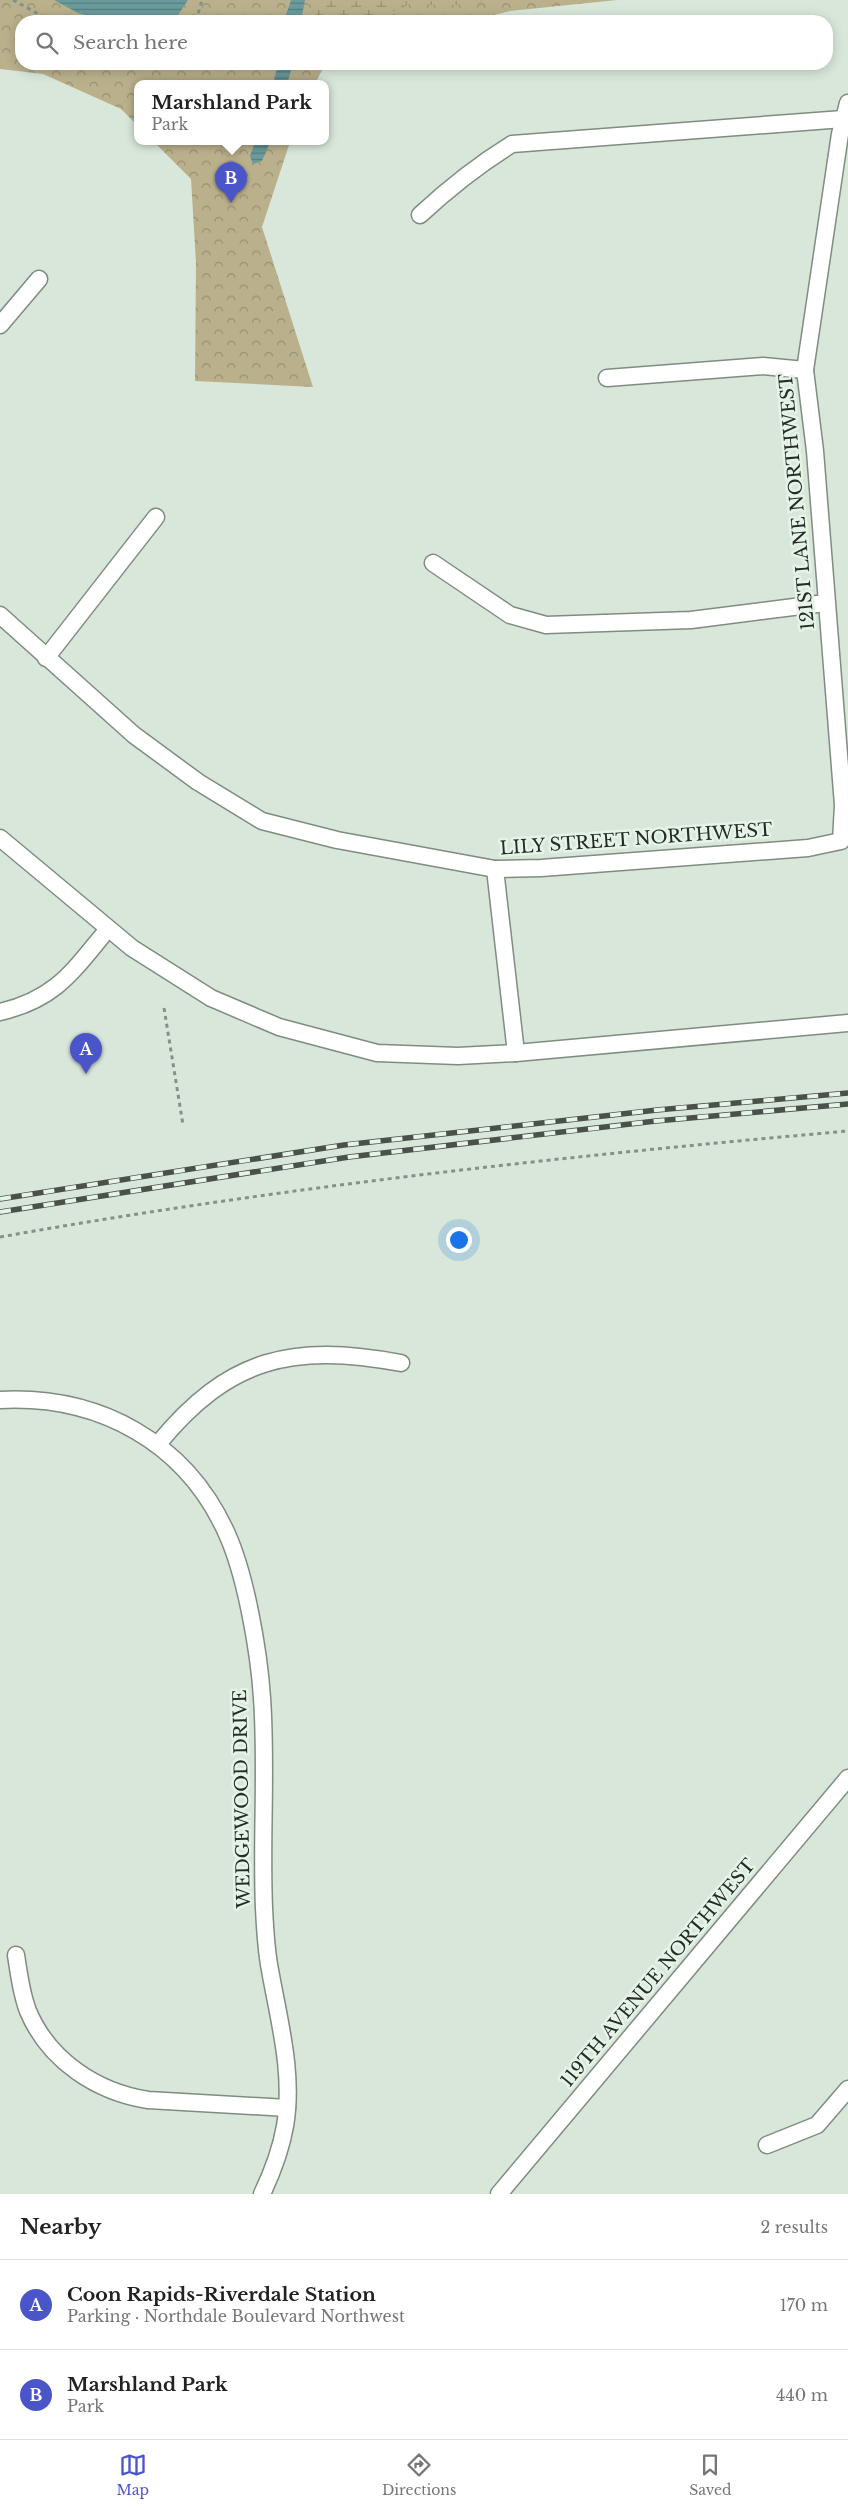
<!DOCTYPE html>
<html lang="en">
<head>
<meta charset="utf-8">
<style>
	body { margin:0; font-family:"Libre Baskerville",serif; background:#f2f2f2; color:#222 }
	.you { position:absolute; left:458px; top:1239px; width:18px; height:18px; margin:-12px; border:4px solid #fff; border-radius:50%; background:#1a73e8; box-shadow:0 0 0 8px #1a73e833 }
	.badge { display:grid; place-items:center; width:32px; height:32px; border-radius:50%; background:#4b55ca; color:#fff; font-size:16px; font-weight:700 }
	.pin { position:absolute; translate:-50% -41px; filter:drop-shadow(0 1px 2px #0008) }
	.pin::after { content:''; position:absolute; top:26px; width:18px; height:15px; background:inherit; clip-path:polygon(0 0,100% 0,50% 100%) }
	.popup { position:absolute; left:134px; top:80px; width:195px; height:65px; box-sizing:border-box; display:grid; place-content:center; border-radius:10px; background:#fff; filter:drop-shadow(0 1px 4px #0005); font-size:16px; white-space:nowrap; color:#767676 }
	.popup b { font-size:19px; color:#222 }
	.popup::after { content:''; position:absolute; left:50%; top:100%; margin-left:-10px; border:10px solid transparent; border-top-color:#fff }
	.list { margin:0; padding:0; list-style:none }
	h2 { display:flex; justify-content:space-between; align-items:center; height:65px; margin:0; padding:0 20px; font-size:21px }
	h2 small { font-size:16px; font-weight:400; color:#767676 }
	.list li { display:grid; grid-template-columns:32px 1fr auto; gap:15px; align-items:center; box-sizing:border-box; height:90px; padding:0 20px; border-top:1px solid #e0e0e0 }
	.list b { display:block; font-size:19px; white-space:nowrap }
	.list p { margin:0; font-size:16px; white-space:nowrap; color:#767676 }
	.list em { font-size:16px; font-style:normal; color:#767676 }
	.icon { flex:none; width:28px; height:28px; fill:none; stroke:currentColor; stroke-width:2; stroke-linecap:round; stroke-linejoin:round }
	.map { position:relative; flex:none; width:848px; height:2194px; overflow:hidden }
	.search { position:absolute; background:#fff; box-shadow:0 2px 12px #0003; left:15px; right:15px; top:15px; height:55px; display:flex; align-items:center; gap:12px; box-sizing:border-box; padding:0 18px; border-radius:20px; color:#767676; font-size:19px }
	.sheet { height:245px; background:#fff }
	nav { display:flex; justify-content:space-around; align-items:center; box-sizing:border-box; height:70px; border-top:1px solid #e0e0e0; background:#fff; font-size:14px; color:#767676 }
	nav a { display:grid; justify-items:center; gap:2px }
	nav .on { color:#4b55ca }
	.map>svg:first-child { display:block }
	.forest { fill:url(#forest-crowns) }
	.wetland { fill:url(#wetland-marsh) }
	.water { fill:url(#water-rules) }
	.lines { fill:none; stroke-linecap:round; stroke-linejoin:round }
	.minor-casing { stroke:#7f8c80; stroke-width:19 }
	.path { stroke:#869087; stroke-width:3; stroke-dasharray:4 4; stroke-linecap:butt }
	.minor { stroke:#fff; stroke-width:16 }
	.rail-casing { stroke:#4a514b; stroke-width:5.5 }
	.rail { stroke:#e6f4e7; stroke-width:4; stroke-dasharray:11; stroke-linecap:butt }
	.labels { text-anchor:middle; stroke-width:5; stroke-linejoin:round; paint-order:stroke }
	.street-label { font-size:18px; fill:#252b26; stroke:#e6f4e7 }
</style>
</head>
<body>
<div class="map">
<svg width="848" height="2194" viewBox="0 0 848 2194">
	<defs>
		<pattern id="forest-crowns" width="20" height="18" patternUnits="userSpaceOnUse" patternTransform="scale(1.25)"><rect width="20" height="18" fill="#bab18c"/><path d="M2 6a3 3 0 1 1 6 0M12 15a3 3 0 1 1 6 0" fill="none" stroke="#979072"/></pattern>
		<pattern id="wetland-marsh" width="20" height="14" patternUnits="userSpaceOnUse" patternTransform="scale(1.25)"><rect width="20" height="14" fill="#bab18c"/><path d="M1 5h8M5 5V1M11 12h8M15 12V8" fill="none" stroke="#979072"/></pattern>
		<pattern id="water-rules" width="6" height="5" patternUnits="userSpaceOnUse" patternTransform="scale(1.25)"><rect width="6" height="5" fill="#6a9b9d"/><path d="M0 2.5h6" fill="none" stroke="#577f80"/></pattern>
	</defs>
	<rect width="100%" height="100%" fill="#d9e7da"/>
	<g class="forest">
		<path d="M 0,0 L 617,0 L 510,11 L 470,21 L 21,21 L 21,64 L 325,64 L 315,84 L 137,84 L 137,125 L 121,109 L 43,74 L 0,69 Z"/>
		<path d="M 154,142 L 290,142 L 262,227 L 313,387 L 195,381 L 196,263 L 191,179 Z"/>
	</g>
	<path class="wetland" d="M 306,0 L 495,0 L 447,6 L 412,3 L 373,21 L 321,21 Z"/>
	<g class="water">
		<path d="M 54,0 L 188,0 L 174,21 L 104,21 L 78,13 Z"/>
		<path d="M 291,0 L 305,0 L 301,21 L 284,21 Z"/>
		<path d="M 278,64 L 293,64 L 287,84 L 273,84 Z"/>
		<path d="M 255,142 L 270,142 L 262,161 L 253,164 L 250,156 Z"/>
	</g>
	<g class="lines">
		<defs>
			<g id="minor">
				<path d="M 420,215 C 449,188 478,165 512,144 L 843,119"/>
				<path d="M 0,325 L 39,279"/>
				<path d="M 607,378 L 763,366 L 805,370"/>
				<path d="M 433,563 L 510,615 L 546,625 L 691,620 L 825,603"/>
				<path d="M 0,615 L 134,735 L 198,782 L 262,821 L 337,840 L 495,869 L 541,868 L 808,848 L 841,841 L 843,805 L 815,451 L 805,370 L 840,134 L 848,103"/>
				<path d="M 46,658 L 156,517"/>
				<path d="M 0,838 L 132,948 L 211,998 L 279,1027 L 377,1053 L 458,1056 L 516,1053 L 848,1023"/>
				<path d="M 495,869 L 516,1053"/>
				<path d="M 0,1012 C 56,999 73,971 108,929"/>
				<path d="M 0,1400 C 99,1395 186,1442 227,1534 C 246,1576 259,1652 262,1698 C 267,1768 261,1838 264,1908 C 265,1929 266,1950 270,1970 C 279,2021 294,2074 285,2126 C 281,2149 272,2173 262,2194"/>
				<path d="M 158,1444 C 229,1357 293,1343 401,1363"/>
				<path d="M 16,1955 C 19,1974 21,1993 28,2011 C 49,2061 97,2092 148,2100 L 287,2108"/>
				<path d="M 767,2145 L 817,2125 L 848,2089"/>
				<path d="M 499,2194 L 848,1778"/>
			</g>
		</defs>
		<use href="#minor" class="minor-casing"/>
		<g class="path">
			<path d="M 13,0 L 51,21"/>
			<path d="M 196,21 L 202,0"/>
			<path d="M 164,1008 L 183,1125"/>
			<path d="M 0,1237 C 281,1187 564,1156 848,1131"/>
		</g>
		<use href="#minor" class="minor"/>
		<defs>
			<g id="rail">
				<path d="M 0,1199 L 344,1145 L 657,1110 L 848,1093"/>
				<path d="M 0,1212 L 349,1157 L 656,1121 L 848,1104"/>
			</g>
		</defs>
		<use href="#rail" class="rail-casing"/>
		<use href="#rail" class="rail"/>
	</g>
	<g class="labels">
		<g class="street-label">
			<text transform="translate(797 502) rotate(-95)" y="6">121ST LANE NORTHWEST</text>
			<text transform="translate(636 839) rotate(-4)" y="6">LILY STREET NORTHWEST</text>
			<text transform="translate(242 1799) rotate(-91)" y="6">WEDGEWOOD DRIVE</text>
			<text transform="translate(658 1973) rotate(-50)" y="6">119TH AVENUE NORTHWEST</text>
		</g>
	</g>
</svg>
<div class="you"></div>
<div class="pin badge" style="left:86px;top:1074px">A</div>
<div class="pin badge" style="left:231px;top:203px">B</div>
<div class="popup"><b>Marshland Park</b>Park</div>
<div class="search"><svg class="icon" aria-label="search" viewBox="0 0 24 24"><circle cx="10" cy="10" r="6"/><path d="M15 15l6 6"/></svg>Search here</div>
</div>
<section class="sheet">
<h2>Nearby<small>2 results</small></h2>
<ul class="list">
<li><span class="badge">A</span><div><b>Coon Rapids-Riverdale Station</b><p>Parking · Northdale Boulevard Northwest</p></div><em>170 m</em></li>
<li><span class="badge">B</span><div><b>Marshland Park</b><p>Park</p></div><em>440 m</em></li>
</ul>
</section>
<nav>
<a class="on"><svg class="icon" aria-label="map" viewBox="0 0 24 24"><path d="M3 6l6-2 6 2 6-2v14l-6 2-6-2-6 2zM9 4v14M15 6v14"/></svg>Map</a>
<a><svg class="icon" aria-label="directions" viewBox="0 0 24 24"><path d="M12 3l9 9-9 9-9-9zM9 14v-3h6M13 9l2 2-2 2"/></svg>Directions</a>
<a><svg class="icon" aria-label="saved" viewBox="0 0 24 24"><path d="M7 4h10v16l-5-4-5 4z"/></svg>Saved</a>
</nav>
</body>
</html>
